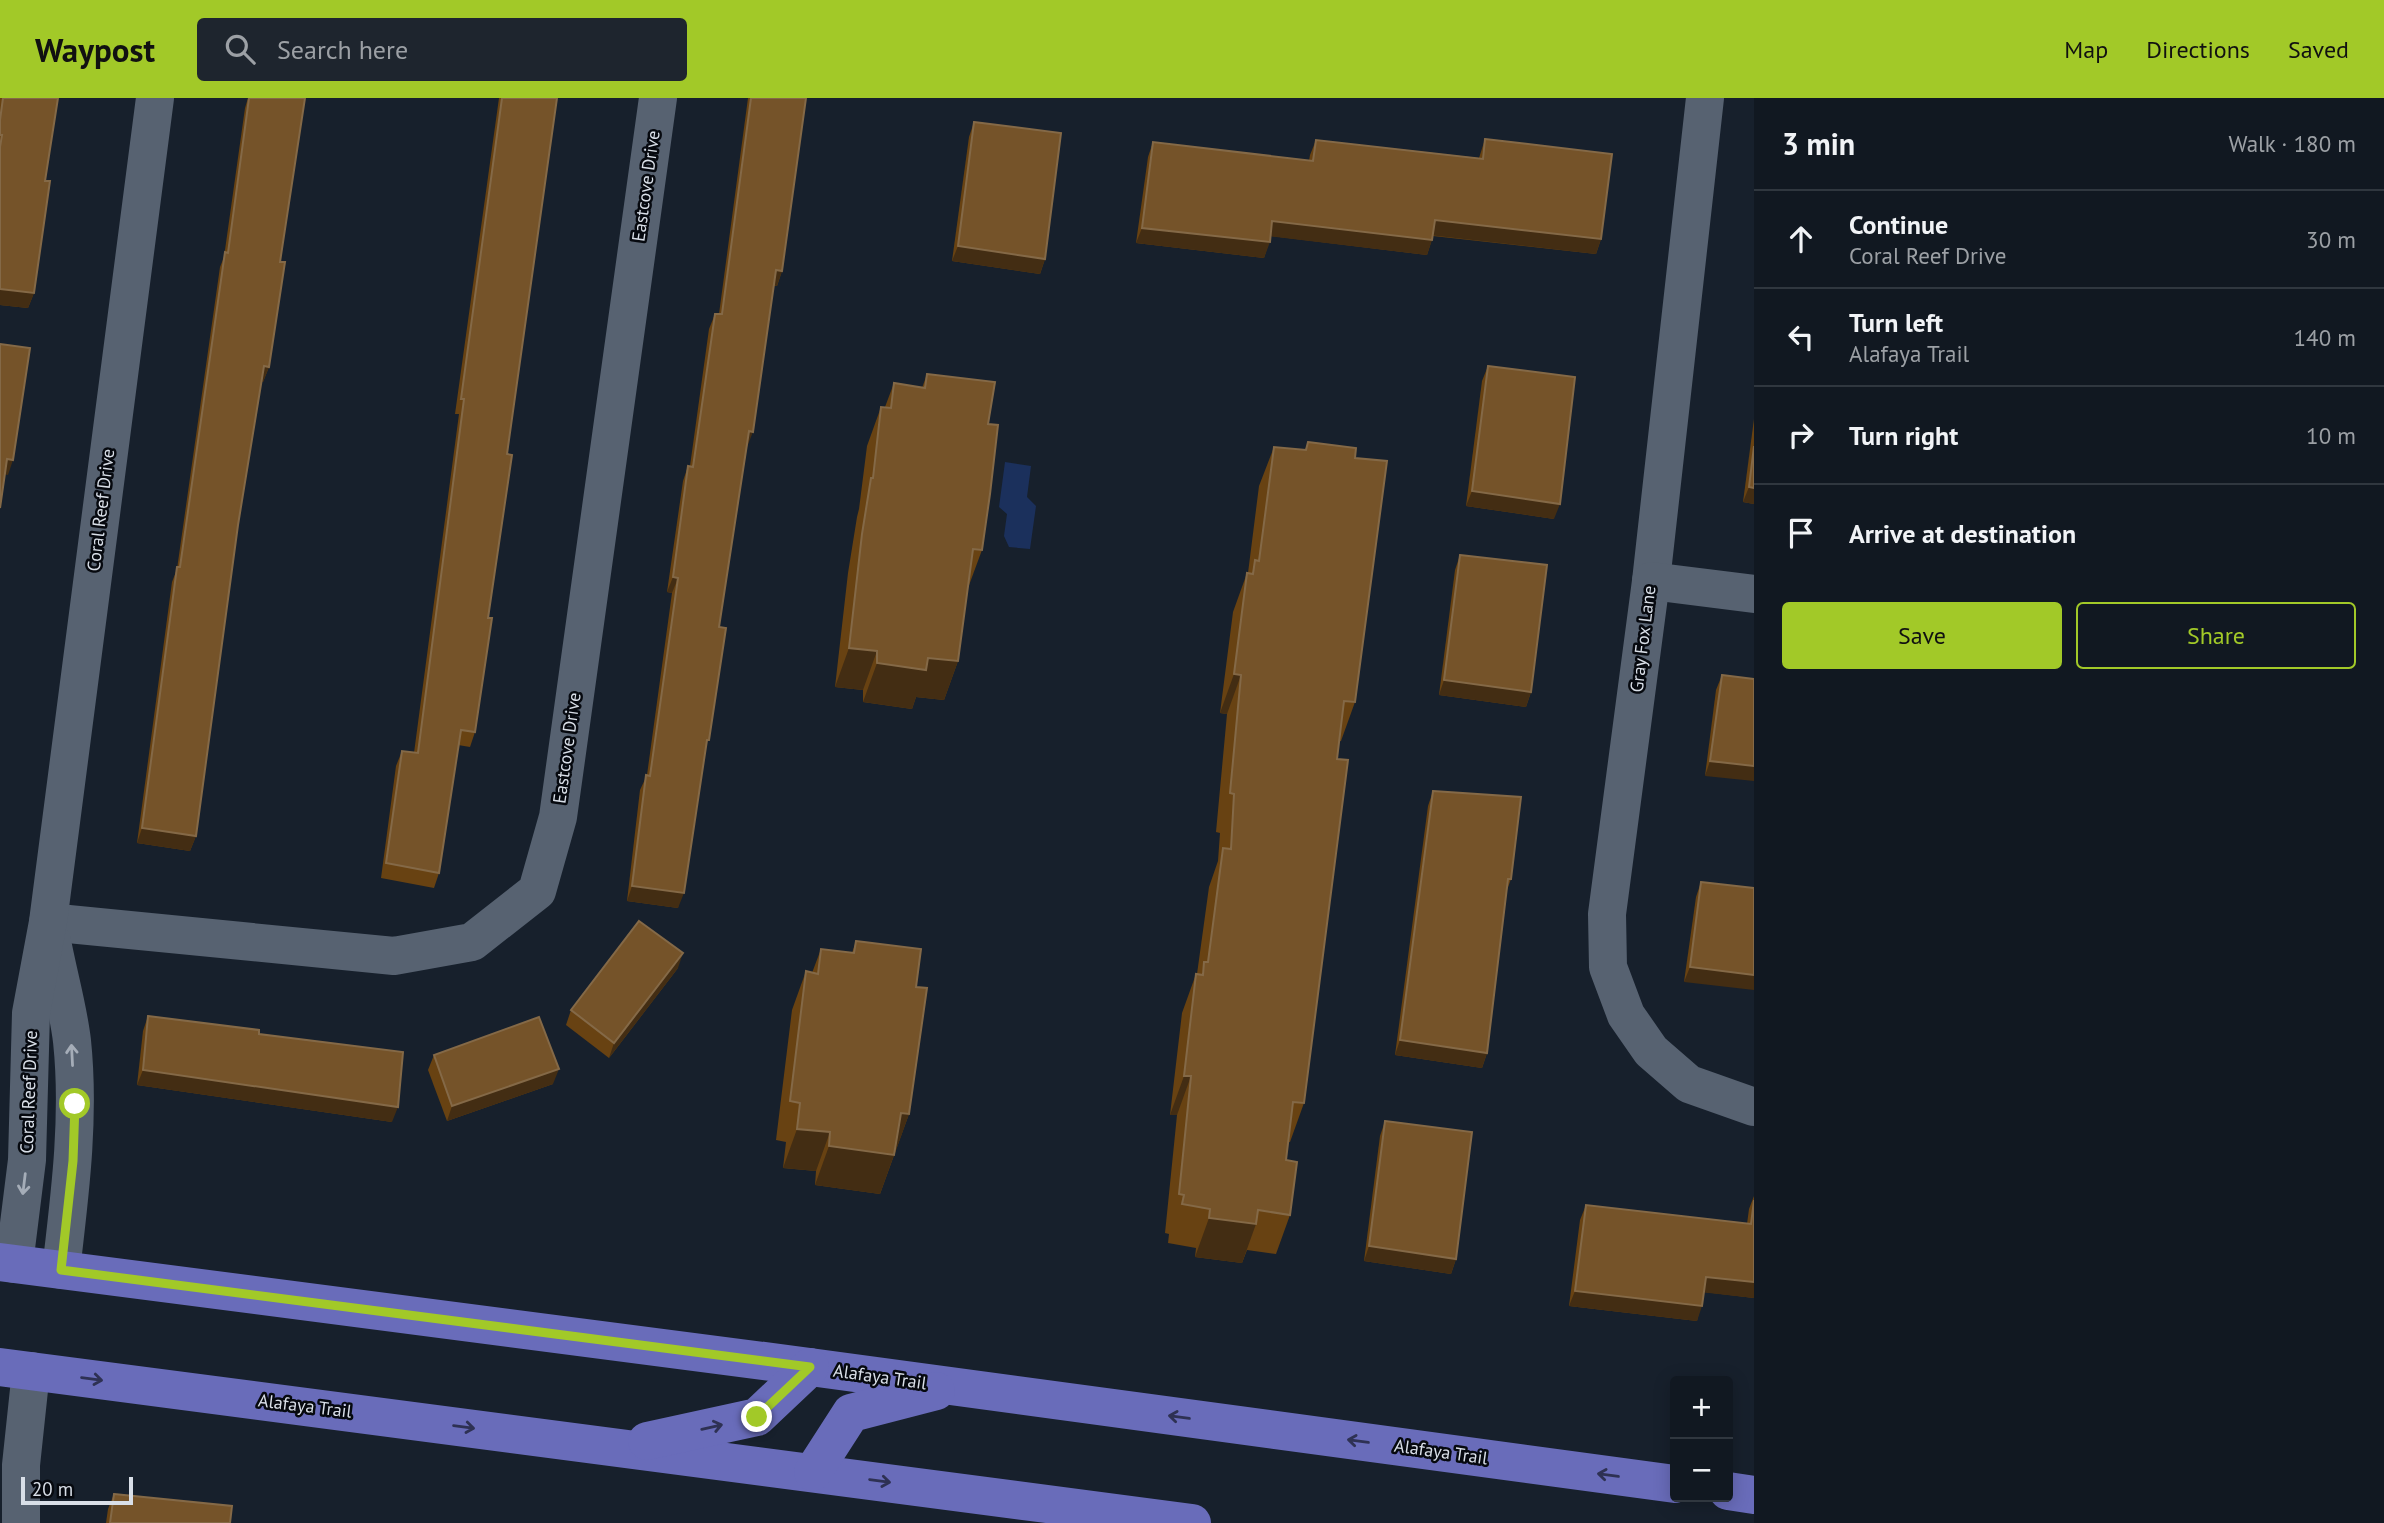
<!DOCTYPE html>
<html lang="en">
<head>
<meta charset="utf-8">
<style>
	body { margin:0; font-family:"PT Sans",sans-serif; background:#1e252e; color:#f1f3f6 }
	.controls { position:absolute; right:21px; bottom:21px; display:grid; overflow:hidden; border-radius:7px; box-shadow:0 4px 18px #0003 }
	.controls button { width:63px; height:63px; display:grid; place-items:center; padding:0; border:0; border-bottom:2px solid #30373f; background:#111821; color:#f1f3f6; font:35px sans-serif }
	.scale { position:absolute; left:21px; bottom:18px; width:112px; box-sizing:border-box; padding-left:7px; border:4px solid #d9dfe8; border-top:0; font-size:19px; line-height:24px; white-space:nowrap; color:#d9dfe8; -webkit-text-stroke:5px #06090f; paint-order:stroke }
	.stop { position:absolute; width:21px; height:21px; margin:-16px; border:5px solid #a2c928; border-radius:50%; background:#fff }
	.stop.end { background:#a2c928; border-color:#fff; box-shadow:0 2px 7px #0008 }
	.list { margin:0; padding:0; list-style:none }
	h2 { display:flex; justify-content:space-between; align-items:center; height:91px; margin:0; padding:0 28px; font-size:30px }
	h2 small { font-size:23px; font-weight:400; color:#9ca0a5 }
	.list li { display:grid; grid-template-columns:46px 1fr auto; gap:21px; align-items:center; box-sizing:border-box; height:98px; padding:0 28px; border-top:2px solid #30373f }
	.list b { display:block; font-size:26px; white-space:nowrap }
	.list p { margin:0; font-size:23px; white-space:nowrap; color:#9ca0a5 }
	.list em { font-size:23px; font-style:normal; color:#9ca0a5 }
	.actions { display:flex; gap:14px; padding:21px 28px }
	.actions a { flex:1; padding:16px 0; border:2px solid #a2c928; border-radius:7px; text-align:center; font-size:24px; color:#a2c928 }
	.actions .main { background:#a2c928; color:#111 }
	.icon { flex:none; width:38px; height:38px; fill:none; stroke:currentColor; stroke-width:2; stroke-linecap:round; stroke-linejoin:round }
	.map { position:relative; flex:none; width:1754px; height:1425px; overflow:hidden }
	header { display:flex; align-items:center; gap:42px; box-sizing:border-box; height:98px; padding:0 35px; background:#a2c928; color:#111 }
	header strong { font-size:33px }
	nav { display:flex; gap:38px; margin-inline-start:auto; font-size:24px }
	.search { width:490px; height:63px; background:#1e252e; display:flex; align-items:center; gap:18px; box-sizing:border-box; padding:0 24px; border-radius:7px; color:#9ca0a5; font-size:26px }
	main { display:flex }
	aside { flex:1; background:#111821 }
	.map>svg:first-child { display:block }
	.water { fill:#1b305c }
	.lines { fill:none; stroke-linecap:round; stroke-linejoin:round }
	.street { stroke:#576271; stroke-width:38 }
	.primary { stroke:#696cba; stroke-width:38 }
	.wall { fill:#684212 }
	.shaded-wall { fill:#432d13 }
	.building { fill:#755329; stroke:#846947; stroke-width:2 }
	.oneway { stroke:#a5adb8 }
	.oneway2 { stroke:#2e3153 }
	.route { stroke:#a2c928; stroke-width:9 }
	.labels { text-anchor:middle; stroke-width:5; stroke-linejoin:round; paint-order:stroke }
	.street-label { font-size:18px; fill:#d9dfe8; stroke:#06090f }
</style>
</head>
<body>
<header>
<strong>Waypost</strong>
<div class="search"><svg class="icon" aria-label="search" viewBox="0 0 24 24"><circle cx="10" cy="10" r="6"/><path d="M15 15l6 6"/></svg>Search here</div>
<nav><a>Map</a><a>Directions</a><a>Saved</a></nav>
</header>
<main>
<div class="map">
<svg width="1754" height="1425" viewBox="0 0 1754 1425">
	<rect width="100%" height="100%" fill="#17202c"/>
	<path class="water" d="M 1005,364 L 1031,368 L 1027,399 L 1036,408 L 1030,451 L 1009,449 L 1004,438 L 1007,416 L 999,409 Z"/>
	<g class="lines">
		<g class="street">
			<path d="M 1705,0 L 1651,483 L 1607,816 L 1608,869 L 1626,917 L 1651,953 L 1689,986 L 1754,1009"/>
			<path d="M 1651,483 L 1754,496"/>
			<path d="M 48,824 L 394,858 L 472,844 L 537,793 L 558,719 L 658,0"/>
			<path d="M 52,843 C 58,876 68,909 72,943 C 80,1019 70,1096 61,1172"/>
			<path d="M 14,1166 L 27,1062 L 31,915 L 48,824 L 155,0"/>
			<path d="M 21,1425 L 21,1367 L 31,1273"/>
		</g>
		<g class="primary">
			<path d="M 0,1164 L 810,1269 L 1675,1386"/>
			<path d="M 0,1269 L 1192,1425"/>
			<path d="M 647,1343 L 757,1319 L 810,1269"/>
			<path d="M 813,1374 L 851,1315 L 936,1293"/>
			<path d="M 1728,1393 L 1754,1397"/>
		</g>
	</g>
	<g class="wall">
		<path d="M 0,0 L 58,0 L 45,83 L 34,195 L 28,210 L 0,207 Z"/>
		<path d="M 248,0 L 305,0 L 280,164 L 269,269 L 263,284 L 261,284 L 238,427 L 196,738 L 190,753 L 137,745 L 172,484 L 177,471 L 220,169 L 224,159 L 245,10 Z"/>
		<path d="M 499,0 L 557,0 L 507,356 L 475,634 L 470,649 L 458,647 L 439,775 L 434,790 L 381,780 L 396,668 L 402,653 L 414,655 L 459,316 L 455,316 Z"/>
		<path d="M 748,0 L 806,0 L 782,173 L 777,188 L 774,188 L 747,349 L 719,529 L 705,654 L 678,810 L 627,803 L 640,692 L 647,677 L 672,495 L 667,494 L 683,383 L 688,368 L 690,368 L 709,231 L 715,216 L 719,216 Z"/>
		<path d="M 974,24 L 1045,161 L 1040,176 L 952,163 L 969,39 Z"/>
		<path d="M 1485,41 L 1601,141 L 1596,156 L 1433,138 L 1427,157 L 1271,138 L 1264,160 L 1136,145 L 1148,59 L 1153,44 L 1309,63 L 1310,57 L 1316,42 L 1479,60 Z"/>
		<path d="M 1488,268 L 1554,421 L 1466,408 L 1482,283 Z"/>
		<path d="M 927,276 L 988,326 L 982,452 L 968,490 L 958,563 L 944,602 L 916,599 L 912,611 L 863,604 L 863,592 L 835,589 L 848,475 L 857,419 L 859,411 L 867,348 L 881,309 L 885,309 L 894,285 L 922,290 Z"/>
		<path d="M 1754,321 L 1754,406 L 1743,404 Z"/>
		<path d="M 1308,344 L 1355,604 L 1341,643 L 1339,643 L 1304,1005 L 1290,1044 L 1288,1044 L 1286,1062 L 1290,1117 L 1276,1156 L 1247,1152 L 1242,1165 L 1195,1159 L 1196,1150 L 1168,1145 L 1169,1136 L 1165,1135 L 1177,1017 L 1170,1017 L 1182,915 L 1196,876 L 1197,876 L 1209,789 L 1218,763 L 1220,735 L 1216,734 L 1227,616 L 1220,615 L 1233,514 L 1247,475 L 1248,475 L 1259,388 L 1274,349 L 1305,352 Z"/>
		<path d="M 1460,457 L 1531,594 L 1526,609 L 1439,597 L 1455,472 Z"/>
		<path d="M 1722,577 L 1754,581 L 1705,678 L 1716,592 Z"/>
		<path d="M 1433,693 L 1511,781 L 1507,792 L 1487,955 L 1482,970 L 1395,957 L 1428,708 Z"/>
		<path d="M 1701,784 L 1754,790 L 1684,884 L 1696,799 Z"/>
		<path d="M 856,843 L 916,889 L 909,1016 L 880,1096 L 815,1087 L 816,1073 L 783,1070 L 786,1044 L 776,1042 L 792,912 L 806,873 L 812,875 L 821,851 L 852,855 Z"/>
		<path d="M 678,870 L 609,960 L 566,927 L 571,912 Z"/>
		<path d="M 148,918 L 259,936 L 392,1024 L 137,987 L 143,933 Z"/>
		<path d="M 434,957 L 553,986 L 447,1023 L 428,972 Z"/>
		<path d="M 1385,1023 L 1456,1161 L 1451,1176 L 1364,1163 L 1380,1038 Z"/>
		<path d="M 1754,1098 L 1754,1200 L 1704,1194 L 1697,1223 L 1569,1208 L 1580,1122 L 1586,1107 L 1747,1126 L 1749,1111 Z"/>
		<path d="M 114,1396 L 230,1425 L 106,1425 L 108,1411 Z"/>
	</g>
	<g class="shaded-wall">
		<path d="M 1435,122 L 1601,141 L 1596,156 L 1429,137 Z"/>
		<path d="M 1272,123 L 1432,142 L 1427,157 L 1267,138 Z"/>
		<path d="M 1142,130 L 1270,144 L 1264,160 L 1136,145 Z"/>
		<path d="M 958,148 L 1045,161 L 1040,176 L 952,163 Z"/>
		<path d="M 776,172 L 782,173 L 777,188 L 771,187 Z"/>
		<path d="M 0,191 L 34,195 L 28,210 L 0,207 Z"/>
		<path d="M 264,268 L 269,269 L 263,284 L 258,283 Z"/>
		<path d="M 749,333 L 753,334 L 747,349 L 743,348 Z"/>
		<path d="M 7,361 L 13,362 L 8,377 L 2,376 Z"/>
		<path d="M 1749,389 L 1754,390 L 1754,406 L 1743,404 Z"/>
		<path d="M 1472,393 L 1560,406 L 1554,421 L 1466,408 Z"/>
		<path d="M 673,479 L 678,480 L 672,495 L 667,494 Z"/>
		<path d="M 849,550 L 877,553 L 863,592 L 835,589 Z"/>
		<path d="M 928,560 L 958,563 L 944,602 L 916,599 L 912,611 L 863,604 L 877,565 Z"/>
		<path d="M 1234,576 L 1241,577 L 1227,616 L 1220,615 Z"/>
		<path d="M 1444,582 L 1531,594 L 1526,609 L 1439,597 Z"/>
		<path d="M 1710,663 L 1754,668 L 1754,683 L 1705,678 Z"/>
		<path d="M 142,730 L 196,738 L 190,753 L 137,745 Z"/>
		<path d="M 632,788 L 684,795 L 678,810 L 627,803 Z"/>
		<path d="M 683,855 L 678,870 L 609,960 L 614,945 Z"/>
		<path d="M 1690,869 L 1754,877 L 1754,892 L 1684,884 Z"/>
		<path d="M 1400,942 L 1487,955 L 1482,970 L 1395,957 Z"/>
		<path d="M 559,971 L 553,986 L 447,1023 L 452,1008 Z"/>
		<path d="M 143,972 L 398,1009 L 392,1024 L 137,987 Z"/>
		<path d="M 1184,978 L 1191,978 L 1177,1017 L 1170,1017 Z"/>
		<path d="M 901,1015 L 909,1016 L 895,1055 Z"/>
		<path d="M 797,1031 L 830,1034 L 816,1073 L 783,1070 Z"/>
		<path d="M 829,1048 L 894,1057 L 880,1096 L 815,1087 Z"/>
		<path d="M 1209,1120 L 1256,1126 L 1242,1165 L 1195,1159 Z"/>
		<path d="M 1369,1148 L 1456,1161 L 1451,1176 L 1364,1163 Z"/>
		<path d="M 1706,1179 L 1754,1184 L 1754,1200 L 1700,1194 Z"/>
		<path d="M 1575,1193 L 1702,1208 L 1697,1223 L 1569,1208 Z"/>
	</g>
	<g class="building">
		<path d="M 3,0 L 58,0 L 45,83 L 50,83 L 34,195 L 0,191 L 0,49 L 2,37 L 0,37 L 0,22 Z"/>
		<path d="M 249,0 L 305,0 L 280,164 L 285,164 L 269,269 L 264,268 L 238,427 L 196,738 L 142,730 L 177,469 L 180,469 L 225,154 L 228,155 Z"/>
		<path d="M 502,0 L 557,0 L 507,356 L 512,357 L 488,520 L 492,520 L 475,634 L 461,632 L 439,775 L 386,765 L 402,653 L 418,655 L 464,301 L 461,301 Z"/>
		<path d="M 751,0 L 806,0 L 782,173 L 776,172 L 753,334 L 749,333 L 719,529 L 726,530 L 709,642 L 707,642 L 684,795 L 632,788 L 646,677 L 650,678 L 678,480 L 673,479 L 688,368 L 693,369 L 715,216 L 722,216 Z"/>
		<path d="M 974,24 L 1061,35 L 1045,161 L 958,148 Z"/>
		<path d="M 1485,41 L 1612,56 L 1601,141 L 1435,122 L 1432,142 L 1272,123 L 1270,144 L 1142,130 L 1153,44 L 1313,63 L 1316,42 L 1483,61 Z"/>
		<path d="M 0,246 L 30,250 L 13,362 L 7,361 L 0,410 Z"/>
		<path d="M 1488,268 L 1575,279 L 1560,406 L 1472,393 Z"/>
		<path d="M 927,276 L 995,284 L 988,326 L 998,327 L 990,396 L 982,452 L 973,451 L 958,563 L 928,560 L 926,572 L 877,565 L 877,553 L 849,550 L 862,436 L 871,380 L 873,380 L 881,309 L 891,310 L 894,285 L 925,290 Z"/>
		<path d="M 1308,344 L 1356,350 L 1355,360 L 1387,363 L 1355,604 L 1344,603 L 1337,661 L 1348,662 L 1304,1005 L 1293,1004 L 1286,1062 L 1297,1064 L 1290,1117 L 1258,1112 L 1256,1126 L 1209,1120 L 1210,1111 L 1182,1106 L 1184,1097 L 1179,1096 L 1191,978 L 1184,978 L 1196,876 L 1203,877 L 1204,864 L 1208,864 L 1223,750 L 1231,751 L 1234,696 L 1230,695 L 1241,577 L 1234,576 L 1247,475 L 1253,476 L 1255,462 L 1259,463 L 1274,349 L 1306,352 Z"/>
		<path d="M 1754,348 L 1754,390 L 1749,389 Z"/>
		<path d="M 1460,457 L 1547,467 L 1531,594 L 1444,582 Z"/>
		<path d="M 1722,577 L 1754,581 L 1754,668 L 1710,663 Z"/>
		<path d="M 1433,693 L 1521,699 L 1511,781 L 1508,781 L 1487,955 L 1400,942 Z"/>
		<path d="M 1701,784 L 1754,790 L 1754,877 L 1690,869 Z"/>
		<path d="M 639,823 L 683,855 L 614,945 L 571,912 Z"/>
		<path d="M 856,843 L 921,851 L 916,889 L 927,890 L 909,1016 L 901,1015 L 894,1057 L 829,1048 L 830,1034 L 797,1031 L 800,1005 L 790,1003 L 806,873 L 818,876 L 821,851 L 854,855 Z"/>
		<path d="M 148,918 L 259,932 L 259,936 L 403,954 L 398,1009 L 143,972 Z"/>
		<path d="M 539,919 L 559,971 L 452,1008 L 434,957 Z"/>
		<path d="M 1385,1023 L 1472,1034 L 1456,1161 L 1369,1148 Z"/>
		<path d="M 1754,1102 L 1754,1184 L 1706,1179 L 1702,1208 L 1575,1193 L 1586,1107 L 1751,1126 Z"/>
		<path d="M 114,1396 L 232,1408 L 230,1425 L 110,1425 Z"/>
	</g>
	<defs><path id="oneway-shaft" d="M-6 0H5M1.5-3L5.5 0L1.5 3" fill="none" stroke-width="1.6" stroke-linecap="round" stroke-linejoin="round" transform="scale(1.75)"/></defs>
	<g class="oneway">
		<use href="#oneway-shaft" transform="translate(72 957) rotate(-93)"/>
		<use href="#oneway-shaft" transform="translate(24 1086) rotate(97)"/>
	</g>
	<g class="oneway2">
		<use href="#oneway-shaft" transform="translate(92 1281) rotate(7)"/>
		<use href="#oneway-shaft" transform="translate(1179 1319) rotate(-172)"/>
		<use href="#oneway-shaft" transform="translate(464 1329) rotate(7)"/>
		<use href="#oneway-shaft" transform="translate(712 1329) rotate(-13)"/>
		<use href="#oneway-shaft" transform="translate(1358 1343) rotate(-172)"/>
		<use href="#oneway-shaft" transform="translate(1608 1377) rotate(-172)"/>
		<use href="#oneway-shaft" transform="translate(880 1383) rotate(8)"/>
	</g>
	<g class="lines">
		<path class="route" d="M 75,1006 L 73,1063 L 61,1172 L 810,1269 L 757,1319"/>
	</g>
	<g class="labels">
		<g class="street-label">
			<text transform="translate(646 88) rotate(-82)" y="6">Eastcove Drive</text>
			<text transform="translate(101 412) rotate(-83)" y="6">Coral Reef Drive</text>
			<text transform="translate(1643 541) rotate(-83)" y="6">Gray Fox Lane</text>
			<text transform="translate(567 650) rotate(-82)" y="6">Eastcove Drive</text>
			<text transform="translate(29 994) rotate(-88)" y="6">Coral Reef Drive</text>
			<text transform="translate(880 1279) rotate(8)" y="6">Alafaya Trail</text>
			<text transform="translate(305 1308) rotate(7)" y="6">Alafaya Trail</text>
			<text transform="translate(1441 1354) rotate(8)" y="6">Alafaya Trail</text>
		</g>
	</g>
</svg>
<div class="controls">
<button>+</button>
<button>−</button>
</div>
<div class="scale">20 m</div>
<div class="stop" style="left:75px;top:1006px"></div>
<div class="stop end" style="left:757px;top:1319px"></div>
</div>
<aside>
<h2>3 min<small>Walk · 180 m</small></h2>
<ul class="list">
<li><svg class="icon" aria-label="ahead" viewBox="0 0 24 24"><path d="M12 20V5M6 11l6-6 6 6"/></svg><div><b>Continue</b><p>Coral Reef Drive</p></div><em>30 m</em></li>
<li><svg class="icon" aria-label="left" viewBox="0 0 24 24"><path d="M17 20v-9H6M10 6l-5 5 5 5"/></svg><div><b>Turn left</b><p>Alafaya Trail</p></div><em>140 m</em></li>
<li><svg class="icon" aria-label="right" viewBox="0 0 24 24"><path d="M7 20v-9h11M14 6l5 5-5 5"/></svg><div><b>Turn right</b></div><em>10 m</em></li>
<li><svg class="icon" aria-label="arrive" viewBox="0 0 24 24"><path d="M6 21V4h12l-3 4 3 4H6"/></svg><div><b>Arrive at destination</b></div></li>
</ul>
<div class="actions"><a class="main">Save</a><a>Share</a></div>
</aside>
</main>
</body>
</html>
